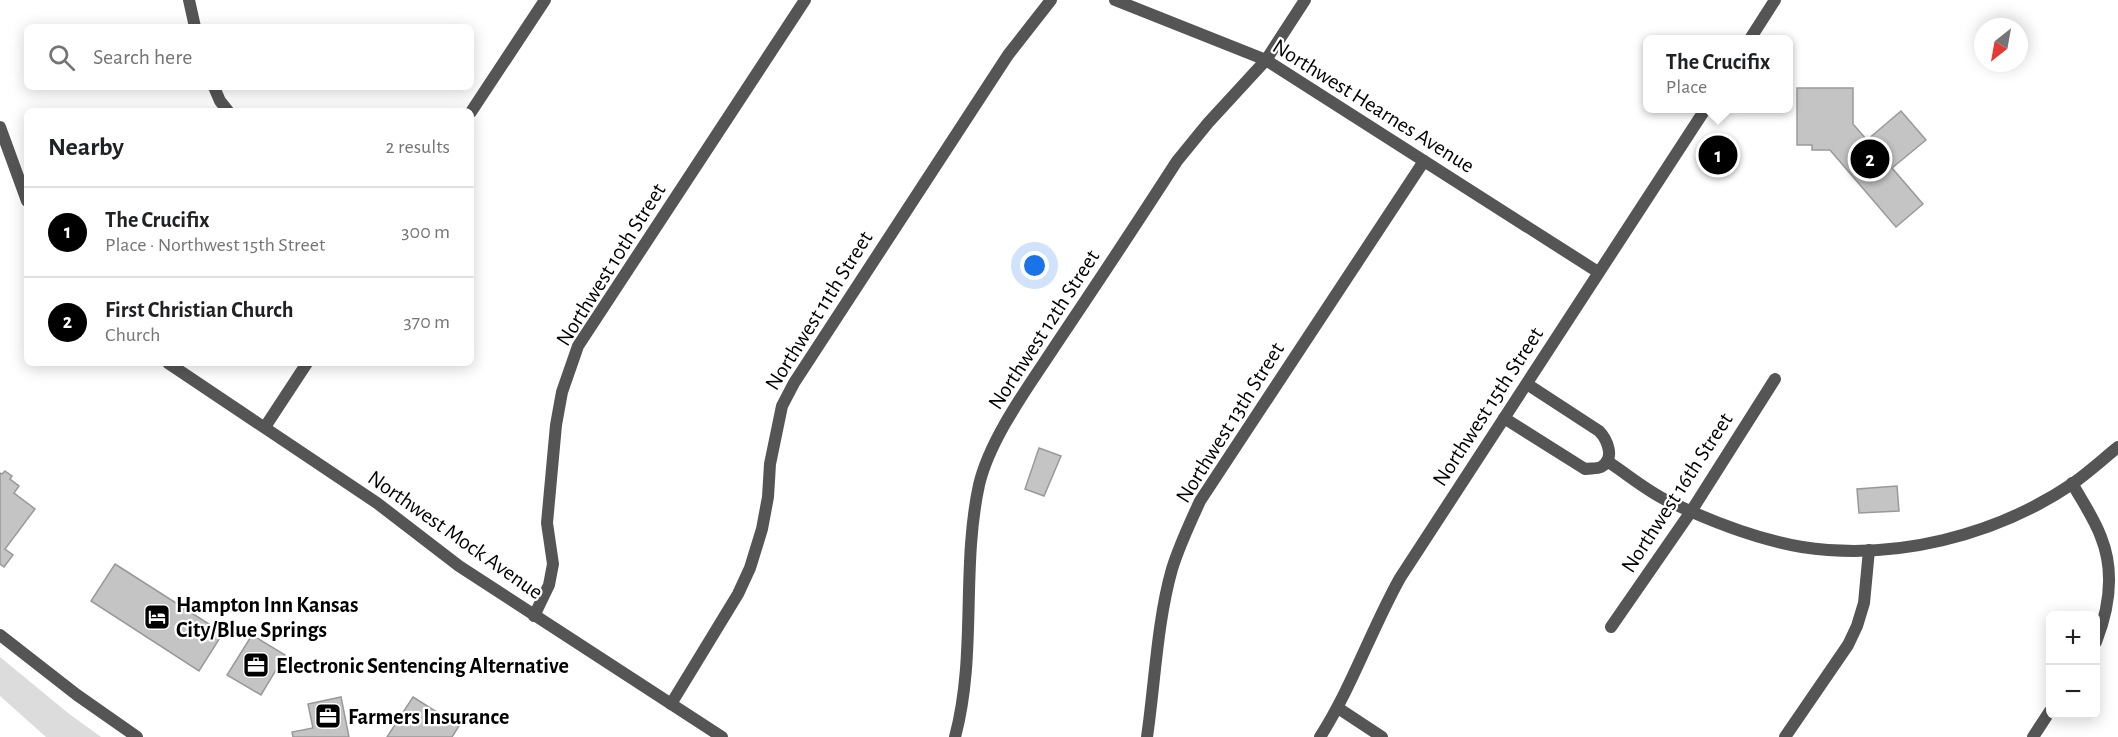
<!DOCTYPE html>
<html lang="en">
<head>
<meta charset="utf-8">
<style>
	body { margin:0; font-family:"Alegreya Sans",sans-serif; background:#f2f2f2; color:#202124 }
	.controls { position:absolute; right:18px; bottom:18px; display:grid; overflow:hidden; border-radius:9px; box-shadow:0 3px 15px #0003 }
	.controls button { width:54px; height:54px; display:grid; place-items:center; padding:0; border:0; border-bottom:2px solid #e0e0e0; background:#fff; color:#202124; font:30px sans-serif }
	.compass { position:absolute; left:1974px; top:18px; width:54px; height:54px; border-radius:50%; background:#fff; box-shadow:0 3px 15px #0003; rotate:211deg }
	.you { position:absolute; left:1035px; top:266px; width:21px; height:21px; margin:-15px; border:4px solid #fff; border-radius:50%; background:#1a73e8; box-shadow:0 0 0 9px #1a73e833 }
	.badge { display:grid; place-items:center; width:39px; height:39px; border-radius:50%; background:#000; color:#fff; font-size:20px; font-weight:700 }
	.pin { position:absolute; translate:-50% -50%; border:3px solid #fff; box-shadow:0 2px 6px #0006 }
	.popup { position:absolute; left:1643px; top:35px; width:150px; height:78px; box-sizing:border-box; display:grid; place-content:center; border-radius:9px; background:#fff; filter:drop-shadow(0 2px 4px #0005); font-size:20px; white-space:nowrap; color:#757577 }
	.popup b { font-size:22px; color:#202124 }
	.popup::after { content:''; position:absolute; left:50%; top:100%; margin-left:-12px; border:12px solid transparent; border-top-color:#fff }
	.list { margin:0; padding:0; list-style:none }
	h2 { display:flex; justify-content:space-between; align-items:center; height:78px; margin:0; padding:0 24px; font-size:26px }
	h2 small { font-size:20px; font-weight:400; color:#757577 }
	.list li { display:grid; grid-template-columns:39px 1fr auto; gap:18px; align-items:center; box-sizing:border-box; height:90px; padding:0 24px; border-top:2px solid #e0e0e0 }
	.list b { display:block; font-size:22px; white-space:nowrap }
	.list p { margin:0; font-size:20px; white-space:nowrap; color:#757577 }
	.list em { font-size:20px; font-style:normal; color:#757577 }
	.icon { flex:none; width:33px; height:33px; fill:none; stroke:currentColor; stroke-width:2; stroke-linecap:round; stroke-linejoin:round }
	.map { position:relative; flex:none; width:2118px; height:737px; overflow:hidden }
	.search { position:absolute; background:#fff; box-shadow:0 3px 15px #0003; left:24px; top:24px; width:450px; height:66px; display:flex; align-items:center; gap:15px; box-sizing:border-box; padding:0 21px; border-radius:9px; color:#757577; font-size:22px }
	.panel { position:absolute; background:#fff; box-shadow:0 3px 15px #0003; left:24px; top:108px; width:450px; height:258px; border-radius:9px }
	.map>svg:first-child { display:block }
	.green { fill:#dcdcdc }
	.building { fill:#c4c4c4; stroke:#999; stroke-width:1.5 }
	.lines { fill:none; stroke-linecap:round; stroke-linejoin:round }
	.minor { stroke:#555; stroke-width:12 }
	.tertiary { stroke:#555; stroke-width:12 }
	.labels { text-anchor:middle; stroke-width:4.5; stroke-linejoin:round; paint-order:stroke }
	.street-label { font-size:22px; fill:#000; stroke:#fff }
	.poi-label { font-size:22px; font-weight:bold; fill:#000; stroke:#fff; text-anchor:start }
</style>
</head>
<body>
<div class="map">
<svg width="2118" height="737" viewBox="0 0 2118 737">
	<rect width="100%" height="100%" fill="#fff"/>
	<path class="green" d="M 0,657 L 68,713 L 101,737 L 46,737 L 0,696 Z"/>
	<g class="building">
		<path d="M 1797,88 L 1853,88 L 1853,124 L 1867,140 L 1901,111 L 1926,140 L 1892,168 L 1923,204 L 1896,227 L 1830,150 L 1812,150 L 1812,145 L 1797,145 Z"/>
		<path d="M 1039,448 L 1061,456 L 1044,496 L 1025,489 Z"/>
		<path d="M 5,471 L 12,476 L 10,479 L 19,486 L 14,493 L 35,509 L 5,549 L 13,555 L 4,567 L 0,564 L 0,473 L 2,474 Z"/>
		<path d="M 1897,486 L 1899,511 L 1859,513 L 1857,489 Z"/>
		<path d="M 115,564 L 223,633 L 199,671 L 91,601 Z"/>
		<path d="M 252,635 L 285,655 L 261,695 L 227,675 Z"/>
		<path d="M 341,697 L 349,737 L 293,737 L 292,732 L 313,728 L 308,704 Z"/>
		<path d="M 413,697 L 459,726 L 452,737 L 387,737 Z"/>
	</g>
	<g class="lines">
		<g class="minor">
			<path d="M 189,0 L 195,27"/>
			<path d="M 1115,0 L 1266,60 L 1598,272"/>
			<path d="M 214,87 L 220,101 L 228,111"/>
			<path d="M 471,112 L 545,0"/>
			<path d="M 0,127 L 27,201"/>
			<path d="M 168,363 L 377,503 L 459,566 L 722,737"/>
			<path d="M 1504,418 L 1585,469 C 1590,468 1597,469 1601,467 C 1616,459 1607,439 1599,431 L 1527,384"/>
			<path d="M 265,427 L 307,363"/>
			<path d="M 1607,461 C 1627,474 1647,491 1668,501 C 1710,521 1755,539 1802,547 C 1894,561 1995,536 2072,484 C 2088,473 2103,459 2118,447"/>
			<path d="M 2072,483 C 2082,501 2094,518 2101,537 C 2115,572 2109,609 2096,642"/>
			<path d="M 534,616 L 549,585 L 553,564 L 547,523 L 556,425 L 562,392 L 578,346 L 805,0"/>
			<path d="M 1611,627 L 1692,510 L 1775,379"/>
			<path d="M 0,635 L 77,695 L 137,737"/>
			<path d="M 671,704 L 738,594 L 750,568 L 762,529 L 768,497 L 770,464 L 782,406 L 794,383 L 1008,55 L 1051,0"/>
			<path d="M 1338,708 L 1382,737"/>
			<path d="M 955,737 C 977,655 961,568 979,485 C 990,438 1029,386 1055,346 C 1096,285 1137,223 1177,161 L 1208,123 L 1266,60 L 1305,0"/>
			<path d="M 1147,737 C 1155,682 1157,622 1172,569 C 1179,546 1190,523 1200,501 L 1424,161"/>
			<path d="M 1785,737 L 1848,645 L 1857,626 L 1864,603 L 1869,550"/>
			<path d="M 2033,737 L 2050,711"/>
		</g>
		<g class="tertiary">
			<path d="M 1750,39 L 1775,0"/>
			<path d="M 1320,737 C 1352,687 1371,630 1400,578 L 1706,108"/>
		</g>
	</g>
	<defs>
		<symbol id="hotel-square" viewBox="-11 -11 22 22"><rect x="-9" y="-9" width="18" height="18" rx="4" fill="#000" stroke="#fff"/><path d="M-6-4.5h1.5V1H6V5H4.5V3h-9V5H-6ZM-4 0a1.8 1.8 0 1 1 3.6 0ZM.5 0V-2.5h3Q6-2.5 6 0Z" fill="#fff"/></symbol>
		<symbol id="office-square" viewBox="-11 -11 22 22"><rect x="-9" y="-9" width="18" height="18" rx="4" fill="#000" stroke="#fff"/><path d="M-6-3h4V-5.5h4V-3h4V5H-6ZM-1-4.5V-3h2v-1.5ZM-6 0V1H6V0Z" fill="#fff"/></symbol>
	</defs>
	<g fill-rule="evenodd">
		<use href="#hotel-square" x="142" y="602" width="30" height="30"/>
		<use href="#office-square" x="241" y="650" width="30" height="30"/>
		<use href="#office-square" x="313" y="701" width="30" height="30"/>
	</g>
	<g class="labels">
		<g class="street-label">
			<text transform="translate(1374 105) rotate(32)" y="8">Northwest Hearnes Avenue</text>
			<text transform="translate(610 264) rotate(-58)" y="8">Northwest 10th Street</text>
			<text transform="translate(818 310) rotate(-58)" y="8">Northwest 11th Street</text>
			<text transform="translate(1043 329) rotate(-57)" y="8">Northwest 12th Street</text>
			<text transform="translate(1487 406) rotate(-57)" y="8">Northwest 15th Street</text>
			<text transform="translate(1229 422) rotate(-58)" y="8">Northwest 13th Street</text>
			<text transform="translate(1676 492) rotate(-57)" y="8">Northwest 16th Street</text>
			<text transform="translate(456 534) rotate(35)" y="8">Northwest Mock Avenue</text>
		</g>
		<g class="poi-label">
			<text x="176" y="612">Hampton Inn Kansas<tspan x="176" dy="25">City/Blue Springs</tspan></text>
			<text x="276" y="673">Electronic Sentencing Alternative</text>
			<text x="348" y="724">Farmers Insurance</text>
		</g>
	</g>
</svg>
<div class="controls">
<button>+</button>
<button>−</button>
</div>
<svg class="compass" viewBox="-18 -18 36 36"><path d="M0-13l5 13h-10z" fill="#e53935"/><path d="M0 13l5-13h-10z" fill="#757577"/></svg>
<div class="you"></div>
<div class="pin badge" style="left:1718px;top:155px">1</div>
<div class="popup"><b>The Crucifix</b>Place</div>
<div class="pin badge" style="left:1870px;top:159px">2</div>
<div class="search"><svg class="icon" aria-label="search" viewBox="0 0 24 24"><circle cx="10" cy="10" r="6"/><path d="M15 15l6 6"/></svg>Search here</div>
<section class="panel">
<h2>Nearby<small>2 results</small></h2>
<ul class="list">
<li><span class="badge">1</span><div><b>The Crucifix</b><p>Place · Northwest 15th Street</p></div><em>300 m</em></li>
<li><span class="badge">2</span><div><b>First Christian Church</b><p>Church</p></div><em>370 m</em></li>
</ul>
</section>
</div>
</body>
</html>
